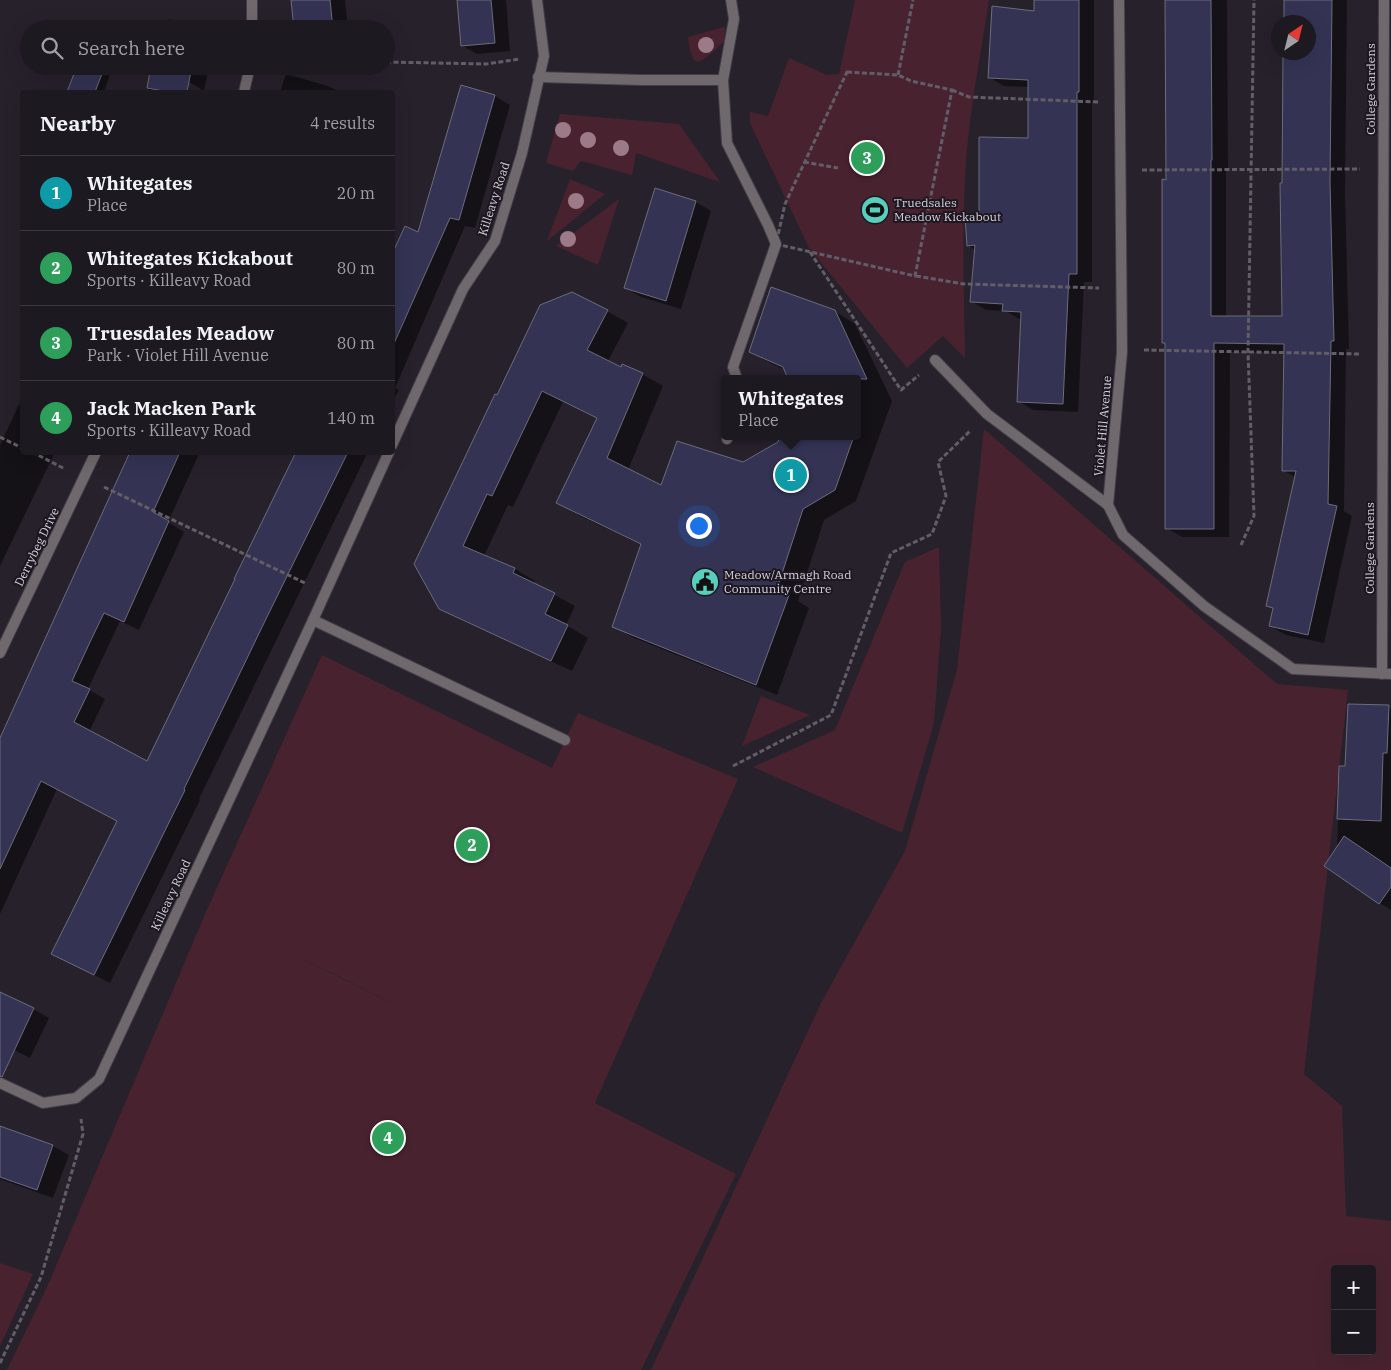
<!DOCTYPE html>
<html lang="en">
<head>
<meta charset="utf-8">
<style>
	body { margin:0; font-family:"IBM Plex Serif",serif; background:#25222a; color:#f1f3f6 }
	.controls { position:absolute; right:15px; bottom:15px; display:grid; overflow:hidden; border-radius:5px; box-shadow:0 5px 20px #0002 }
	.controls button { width:45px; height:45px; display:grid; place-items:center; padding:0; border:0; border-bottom:1px solid #3b383f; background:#1d1921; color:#f1f3f6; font:25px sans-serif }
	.compass { position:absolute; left:1271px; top:15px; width:45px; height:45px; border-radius:50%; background:#1d1921; box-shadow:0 5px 20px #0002; rotate:35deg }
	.you { position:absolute; left:698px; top:525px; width:18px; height:18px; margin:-12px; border:4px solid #fff; border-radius:50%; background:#1a73e8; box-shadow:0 0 0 8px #1a73e833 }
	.badge { display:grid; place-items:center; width:32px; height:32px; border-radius:50%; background:#b45309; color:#fff; font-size:16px; font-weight:700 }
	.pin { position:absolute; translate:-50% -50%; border:2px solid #fff; box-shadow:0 1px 5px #0006 }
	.popup { position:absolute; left:721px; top:375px; width:140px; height:65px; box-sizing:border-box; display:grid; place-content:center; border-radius:5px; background:#1d1921; filter:drop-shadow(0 1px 4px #0005); font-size:16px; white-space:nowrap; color:#a0a0a5 }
	.popup b { font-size:19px; color:#f1f3f6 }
	.popup::after { content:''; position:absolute; left:50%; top:100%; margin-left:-10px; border:10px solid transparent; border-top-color:#1d1921 }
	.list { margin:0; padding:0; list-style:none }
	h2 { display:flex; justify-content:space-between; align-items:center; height:65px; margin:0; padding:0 20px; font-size:21px }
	h2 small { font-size:16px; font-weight:400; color:#a0a0a5 }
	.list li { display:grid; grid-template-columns:32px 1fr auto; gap:15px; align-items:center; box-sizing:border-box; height:75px; padding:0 20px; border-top:1px solid #3b383f }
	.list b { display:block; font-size:19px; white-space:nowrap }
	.list p { margin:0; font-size:16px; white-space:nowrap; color:#a0a0a5 }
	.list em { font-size:16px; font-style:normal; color:#a0a0a5 }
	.icon { flex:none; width:28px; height:28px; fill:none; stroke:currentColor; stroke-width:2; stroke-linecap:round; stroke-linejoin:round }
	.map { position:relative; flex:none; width:1391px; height:1370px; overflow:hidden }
	.search { position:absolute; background:#1d1921; box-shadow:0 5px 20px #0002; left:20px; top:20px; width:375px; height:55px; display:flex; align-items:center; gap:12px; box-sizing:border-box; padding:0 18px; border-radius:28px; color:#a0a0a5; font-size:19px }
	.panel { position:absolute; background:#1d1921; box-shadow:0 5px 20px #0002; left:20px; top:90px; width:375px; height:365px; border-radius:5px }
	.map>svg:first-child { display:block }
	.green { fill:#48232f; fill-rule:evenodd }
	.shadow { fill:#0007 }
	.building { fill:#343354; stroke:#6c6c7a }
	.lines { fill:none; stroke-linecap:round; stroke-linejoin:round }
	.lane-casing { stroke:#433d48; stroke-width:12 }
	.street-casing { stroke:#433d48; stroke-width:12 }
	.path { stroke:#625d67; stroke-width:3; stroke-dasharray:5 2.5; stroke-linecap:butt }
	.lane { stroke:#6f696d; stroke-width:10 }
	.street { stroke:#6f696d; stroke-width:10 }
	.tree { fill:#9d7a88 }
	.labels { text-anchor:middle; stroke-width:4; stroke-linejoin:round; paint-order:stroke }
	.street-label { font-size:12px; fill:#d5d1d9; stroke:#1d1722 }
	.poi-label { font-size:12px; fill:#d5d1d9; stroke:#1d1722; text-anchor:start }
</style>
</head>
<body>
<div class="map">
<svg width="1391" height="1370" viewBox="0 0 1391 1370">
	<rect width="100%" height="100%" fill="#27212c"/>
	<g class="green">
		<path d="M 855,0 L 989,0 C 980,58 968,118 965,177 C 962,237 964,298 965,358 L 943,336 L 907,368 L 809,248 L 750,123 L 750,112 L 768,116 L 789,58 L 827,75 L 839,74 Z"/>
		<path d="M 725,27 L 724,41 L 711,54 L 699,62 L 694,60 L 690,50 L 688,37 Z"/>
		<path d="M 560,114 L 679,124 L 720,182 L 636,153 L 632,175 L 581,161 L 573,171 L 546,163 Z"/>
		<path d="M 570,179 L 605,194 L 547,241 Z"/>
		<path d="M 619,199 L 598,265 L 556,246 Z"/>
		<path d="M 984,429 L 1277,684 L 1348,690 L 1304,1074 L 1342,1106 L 1346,1216 L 1391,1221 L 1391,1370 L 651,1370 L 821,1003 L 905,851 L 957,670 ZM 1335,1269 L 1372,1269 L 1372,1351 L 1335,1351 Z"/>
		<path d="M 939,547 L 941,629 L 934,723 L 902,833 L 753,767 L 835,730 L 905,562 Z"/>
		<path d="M 322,655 L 552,768 L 578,713 L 738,779 L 595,1103 L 736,1174 L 641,1370 L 7,1370 L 48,1285 L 206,912 ZM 294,955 L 334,974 L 416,1015 Z"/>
		<path d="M 761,696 L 810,715 L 742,746 Z"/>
		<path d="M 0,1263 L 33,1274 L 0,1346 Z"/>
	</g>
	<g class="shadow">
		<path d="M 292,0 L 345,0 L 348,29 L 295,29 Z"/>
		<path d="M 458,0 L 506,0 L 510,51 L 477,54 L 461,45 Z"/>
		<path d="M 1035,0 L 1094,0 L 1094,100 L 1092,100 L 1092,282 L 1084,282 L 1078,412 L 1033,410 L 1018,401 L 1022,319 L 1019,319 L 1006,311 L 986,310 L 971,301 L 975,250 L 968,245 L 980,217 L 1029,139 L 1029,87 L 1004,86 L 989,77 L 1035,12 Z"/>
		<path d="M 1167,0 L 1227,0 L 1228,168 L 1226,168 L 1226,317 L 1283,317 L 1283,184 L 1308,52 L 1308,22 L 1285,22 L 1285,0 L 1347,0 L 1345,192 L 1349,349 L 1346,349 L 1344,511 L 1352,516 L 1324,643 L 1286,635 L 1270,626 L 1274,609 L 1268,606 L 1296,478 L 1283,470 L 1285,352 L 1230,352 L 1229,537 L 1182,537 L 1167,528 L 1166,344 L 1163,342 L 1167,181 Z"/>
		<path d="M 169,19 L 200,26 L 206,29 L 172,29 Z"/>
		<path d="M 78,66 L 113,66 L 104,92 L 69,92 Z"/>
		<path d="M 157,66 L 176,66 L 191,92 L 148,92 Z"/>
		<path d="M 184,66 L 209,66 L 204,91 L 189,82 Z"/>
		<path d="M 286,74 L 328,86 L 340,92 L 280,92 Z"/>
		<path d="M 461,86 L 495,96 L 510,105 L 475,228 L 465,226 L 395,388 L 399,390 L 392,403 L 392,258 L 419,234 Z"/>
		<path d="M 656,190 L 696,202 L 711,211 L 681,309 L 641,297 L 626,288 Z"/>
		<path d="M 607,311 L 628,323 L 608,361 L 622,368 L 642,374 L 663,386 L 628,470 L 662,487 L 744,464 L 779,443 L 782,436 L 857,436 L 857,379 L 786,370 L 772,364 L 751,352 L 834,311 L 855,324 L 892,401 L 856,501 L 824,520 L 798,601 L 809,608 L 777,695 L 634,638 L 614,626 L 642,545 L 578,515 L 558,503 L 598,419 L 563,402 L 513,507 L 508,505 L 484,556 L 515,569 L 535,581 L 534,584 L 575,606 L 566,625 L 588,638 L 572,671 L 461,620 L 439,608 L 498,397 Z"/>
		<path d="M 22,398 L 22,452 L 55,452 L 0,566 L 0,445 Z"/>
		<path d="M 131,452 L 200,452 L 168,522 L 184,532 L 139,630 L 120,621 L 88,689 L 105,699 L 89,732 L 148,763 L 298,452 L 368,452 L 199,799 L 200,800 L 110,983 L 53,954 L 118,821 L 57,789 L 0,914 L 0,740 Z"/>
		<path d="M 1389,707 L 1391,708 L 1391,910 L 1380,903 L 1337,849 L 1340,767 L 1346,768 Z"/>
		<path d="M 0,993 L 33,1009 L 49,1018 L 30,1058 L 0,1043 Z"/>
		<path d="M 0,1127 L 53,1146 L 69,1155 L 53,1198 L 0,1179 Z"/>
	</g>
	<g class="building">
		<path d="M 291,0 L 330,0 L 333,29 L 294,29 Z"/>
		<path d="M 457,0 L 491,0 L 495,43 L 461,46 Z"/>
		<path d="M 1034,0 L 1079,0 L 1079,92 L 1077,92 L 1077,274 L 1069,274 L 1063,404 L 1017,402 L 1021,312 L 1002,311 L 1003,304 L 970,302 L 975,245 L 967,246 L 965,217 L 979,216 L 979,137 L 1028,138 L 1028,80 L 988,78 L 992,6 L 1034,11 Z"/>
		<path d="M 1165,0 L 1211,0 L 1212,160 L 1211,160 L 1211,316 L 1282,316 L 1280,183 L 1282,183 L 1283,52 L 1308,52 L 1308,22 L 1284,22 L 1284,0 L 1332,0 L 1330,182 L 1334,341 L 1331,341 L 1328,504 L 1337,506 L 1308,635 L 1269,626 L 1273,608 L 1266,606 L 1296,471 L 1282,471 L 1284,344 L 1214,343 L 1214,529 L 1165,529 L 1165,343 L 1162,343 L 1162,179 L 1166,180 Z"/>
		<path d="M 77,66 L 105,66 L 95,92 L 67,92 Z"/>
		<path d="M 151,66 L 192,66 L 187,92 L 169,92 L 147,88 Z"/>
		<path d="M 461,85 L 495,95 L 459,220 L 450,218 L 392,348 L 392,254 L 405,226 L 418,232 Z"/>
		<path d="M 655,188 L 696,201 L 666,301 L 624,288 Z"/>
		<path d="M 771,287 L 835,310 L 867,379 L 788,379 L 783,367 L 749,352 Z"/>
		<path d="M 572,292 L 608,310 L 587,350 L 621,367 L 622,364 L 643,373 L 607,458 L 661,485 L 677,441 L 743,462 L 778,442 L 780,436 L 854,436 L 835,490 L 803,509 L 777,589 L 789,595 L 756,685 L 612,627 L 641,544 L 556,503 L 597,418 L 542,391 L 492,496 L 487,494 L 463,546 L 515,568 L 513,573 L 555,593 L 545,614 L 568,625 L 551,661 L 439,609 L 414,564 L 495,394 L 497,395 L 540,305 Z"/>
		<path d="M 130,452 L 180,452 L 153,512 L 169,521 L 124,622 L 104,613 L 90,642 L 72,681 L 90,689 L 74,722 L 147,761 L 235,579 L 234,579 L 296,452 L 348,452 L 265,621 L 184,789 L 185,790 L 94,975 L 51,954 L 117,821 L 41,781 L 0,869 L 0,738 Z"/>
		<path d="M 1348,704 L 1389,705 L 1387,753 L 1383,753 L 1381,821 L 1337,819 L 1339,766 L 1345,766 Z"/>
		<path d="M 1344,836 L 1391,868 L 1391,887 L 1379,904 L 1324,866 Z"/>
		<path d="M 0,992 L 34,1008 L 2,1077 L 0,1076 Z"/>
		<path d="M 0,1126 L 53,1145 L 37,1190 L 0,1177 Z"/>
	</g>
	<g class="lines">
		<defs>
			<g id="lane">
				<path d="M 538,77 L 641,80 L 723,80 L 727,143 L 768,225 L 776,244 L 733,367 L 737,379"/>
				<path d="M 935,360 L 987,414 L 1108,505"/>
				<path d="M 727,439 L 728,436"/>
			</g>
			<g id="street">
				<path d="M 1119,0 L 1122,352 L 1108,505 L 1123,535 L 1204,606 L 1293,669 L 1391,674"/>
				<path d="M 252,29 L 252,0"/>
				<path d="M 723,80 L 734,19 L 731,0"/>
				<path d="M 244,92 L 250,66"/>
				<path d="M 392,445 L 463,289 L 495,241 L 522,153 L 544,56 L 537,0"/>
				<path d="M 313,620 L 565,740"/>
				<path d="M 0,653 L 96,452"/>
				<path d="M 1382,674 L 1384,0"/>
				<path d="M 0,1083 L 43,1103 L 76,1098 L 99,1079 L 313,620 L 389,452"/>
			</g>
		</defs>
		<use href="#lane" class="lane-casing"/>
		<use href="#street" class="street-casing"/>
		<g class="path">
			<path d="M 386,62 L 486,64 L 520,59"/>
			<path d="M 847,72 L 898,75 L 911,81 L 952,90 L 915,276 L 776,244 L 785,204 Z"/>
			<path d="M 898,75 L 913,0"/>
			<path d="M 952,90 L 969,97 L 1098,102"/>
			<path d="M 804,162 L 838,168"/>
			<path d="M 1142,170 L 1360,169"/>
			<path d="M 810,252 L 901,390 L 919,375"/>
			<path d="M 916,276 L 964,284 L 1099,288"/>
			<path d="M 1144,350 L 1360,354"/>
			<path d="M 0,437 L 22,448"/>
			<path d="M 32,452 L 65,469"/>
			<path d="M 104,487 L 307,584"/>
			<path d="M 1241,545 L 1254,516 L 1248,352 L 1254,0"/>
			<path d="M 733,766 L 831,715 L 891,553 L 932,534 L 946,496 L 938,462 L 971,430"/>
			<path d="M 0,1363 L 41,1277 L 83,1134 L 81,1119"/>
		</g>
		<use href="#lane" class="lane"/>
		<use href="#street" class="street"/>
	</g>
	<g class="tree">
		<circle cx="706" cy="45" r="8"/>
		<circle cx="563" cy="130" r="8"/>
		<circle cx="588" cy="140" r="8"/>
		<circle cx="621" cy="148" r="8"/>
		<circle cx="576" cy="201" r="8"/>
		<circle cx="568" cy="239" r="8"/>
	</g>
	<defs>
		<symbol id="stadium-disc" viewBox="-11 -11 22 22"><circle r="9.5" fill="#5acebd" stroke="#1d1722"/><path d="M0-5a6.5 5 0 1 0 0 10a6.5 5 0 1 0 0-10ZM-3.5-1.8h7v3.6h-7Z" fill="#111"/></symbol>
		<symbol id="civic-disc" viewBox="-11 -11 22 22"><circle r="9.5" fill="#5acebd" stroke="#1d1722"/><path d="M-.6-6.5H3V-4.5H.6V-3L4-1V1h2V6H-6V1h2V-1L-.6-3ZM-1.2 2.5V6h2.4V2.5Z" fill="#111"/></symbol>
	</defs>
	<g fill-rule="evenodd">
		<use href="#stadium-disc" x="859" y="194" width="32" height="32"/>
		<use href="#civic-disc" x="689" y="566" width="32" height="32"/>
	</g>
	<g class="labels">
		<g class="street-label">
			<text transform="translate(1371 89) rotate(-90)" y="4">College Gardens</text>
			<text transform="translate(494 199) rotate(-72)" y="4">Killeavy Road</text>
			<text transform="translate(1103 426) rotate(-85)" y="4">Violet Hill Avenue</text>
			<text transform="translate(37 547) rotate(-64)" y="4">Derrybeg Drive</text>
			<text transform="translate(1370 548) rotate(-90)" y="4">College Gardens</text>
			<text transform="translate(171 895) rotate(-65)" y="4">Killeavy Road</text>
		</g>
		<g class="poi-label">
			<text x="894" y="207">Truedsales<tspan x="894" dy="14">Meadow Kickabout</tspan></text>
			<text x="724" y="579">Meadow/Armagh Road<tspan x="724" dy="14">Community Centre</tspan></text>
		</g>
	</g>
</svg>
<div class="controls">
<button>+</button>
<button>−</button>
</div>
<svg class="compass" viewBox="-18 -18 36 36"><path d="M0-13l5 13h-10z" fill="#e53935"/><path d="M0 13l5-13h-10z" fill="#a0a0a5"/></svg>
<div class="you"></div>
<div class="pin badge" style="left:791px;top:475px;background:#0f9aa8">1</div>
<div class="popup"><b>Whitegates</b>Place</div>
<div class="pin badge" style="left:472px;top:845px;background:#2e9e5b">2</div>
<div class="pin badge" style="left:867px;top:158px;background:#2e9e5b">3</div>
<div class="pin badge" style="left:388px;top:1138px;background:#2e9e5b">4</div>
<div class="search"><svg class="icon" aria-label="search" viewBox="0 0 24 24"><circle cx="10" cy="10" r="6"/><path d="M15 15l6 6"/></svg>Search here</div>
<section class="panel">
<h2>Nearby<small>4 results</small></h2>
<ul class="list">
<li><span class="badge" style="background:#0f9aa8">1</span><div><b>Whitegates</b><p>Place</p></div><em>20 m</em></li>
<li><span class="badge" style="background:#2e9e5b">2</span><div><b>Whitegates Kickabout</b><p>Sports · Killeavy Road</p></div><em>80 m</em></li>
<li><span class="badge" style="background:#2e9e5b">3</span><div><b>Truesdales Meadow</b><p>Park · Violet Hill Avenue</p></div><em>80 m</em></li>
<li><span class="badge" style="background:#2e9e5b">4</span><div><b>Jack Macken Park</b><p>Sports · Killeavy Road</p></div><em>140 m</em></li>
</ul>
</section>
</div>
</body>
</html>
